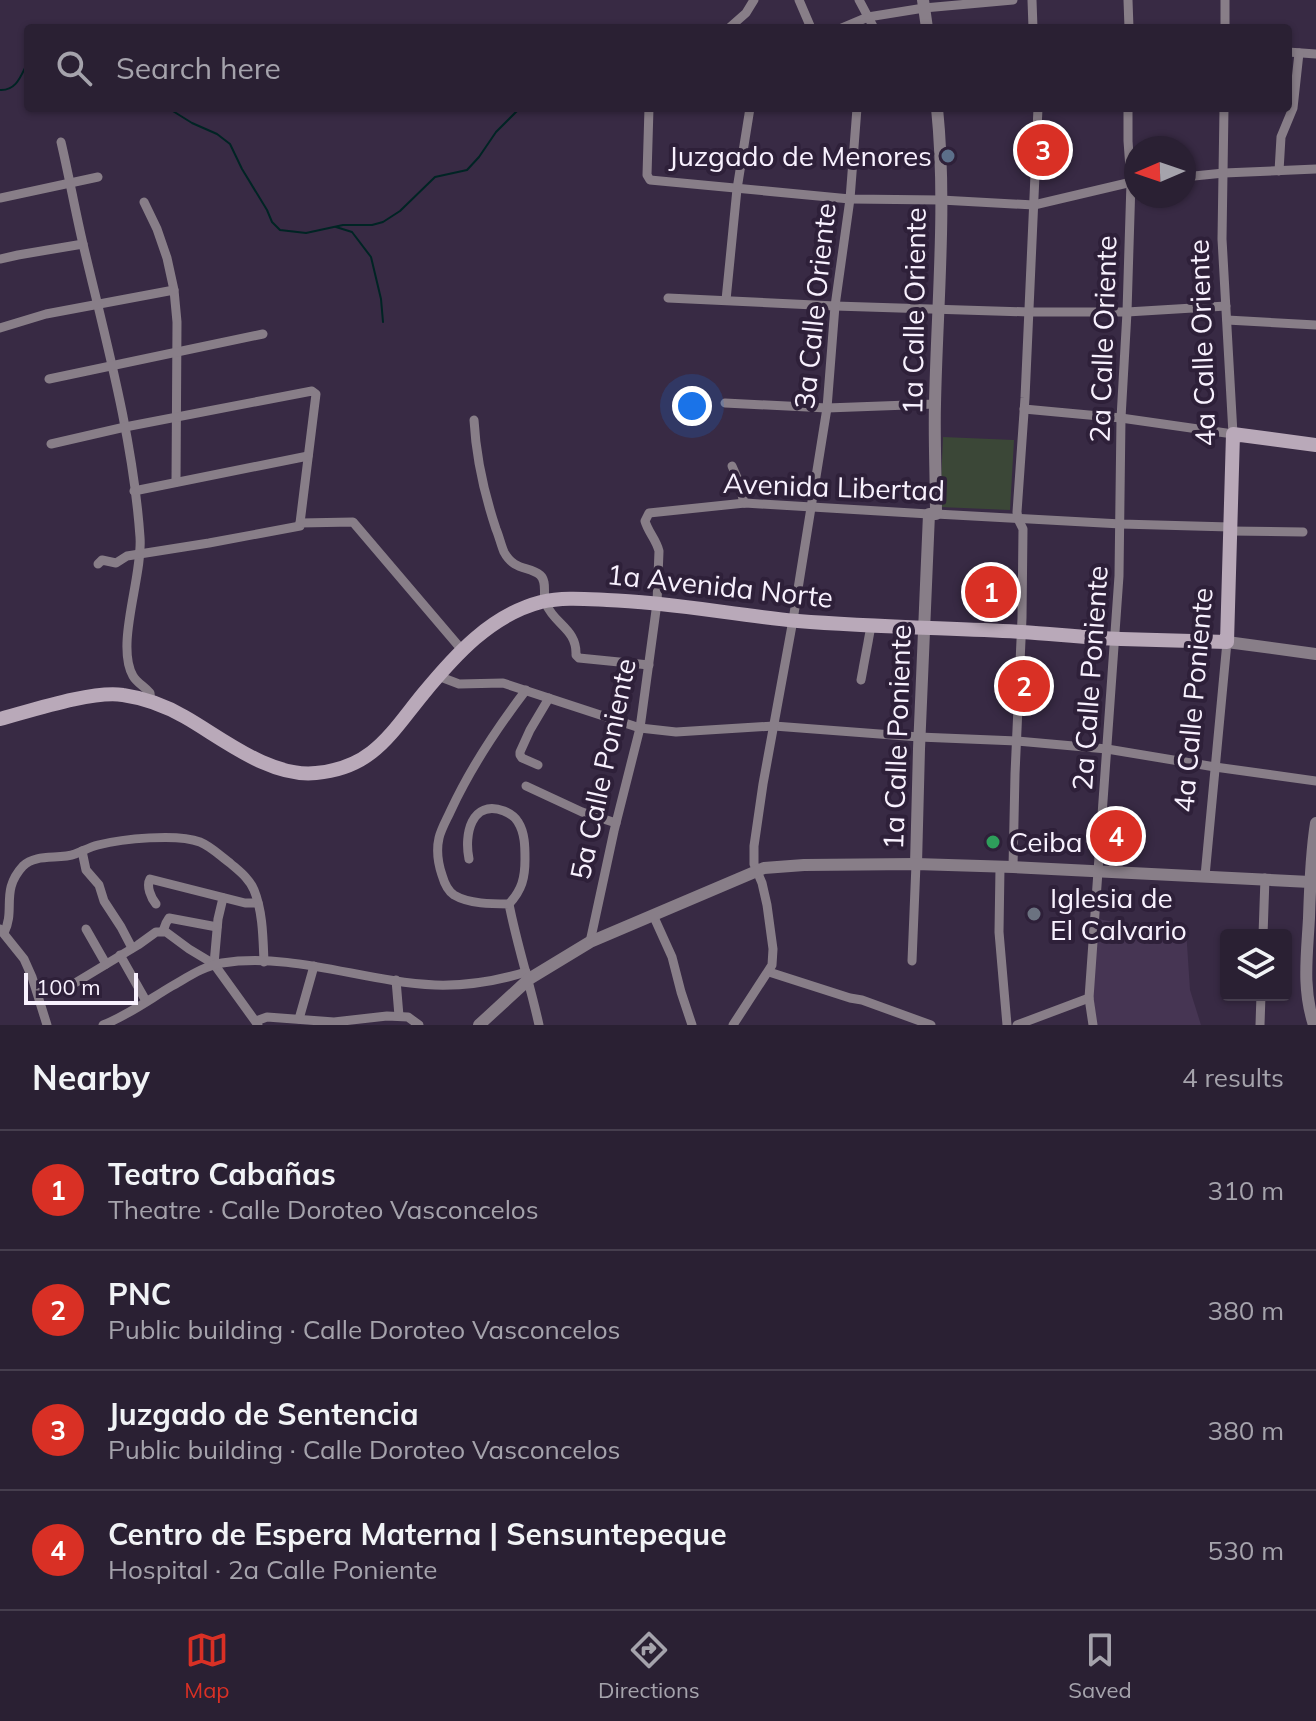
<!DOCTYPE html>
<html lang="en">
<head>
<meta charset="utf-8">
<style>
	body { margin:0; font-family:Mulish,sans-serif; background:#362d3f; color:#f1f3f6 }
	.controls { position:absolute; right:24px; bottom:24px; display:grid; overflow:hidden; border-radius:8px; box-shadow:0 2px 6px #0004 }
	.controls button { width:72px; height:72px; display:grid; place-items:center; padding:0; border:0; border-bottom:2px solid #463e4e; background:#2a2033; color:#f1f3f6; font:40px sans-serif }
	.compass { position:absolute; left:1124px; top:136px; width:72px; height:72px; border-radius:50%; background:#2a2033; box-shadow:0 2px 6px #0004; rotate:268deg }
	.scale { position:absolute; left:24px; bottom:20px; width:114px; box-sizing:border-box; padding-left:8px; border:4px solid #f8f1fe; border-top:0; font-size:22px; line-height:28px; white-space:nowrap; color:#f8f1fe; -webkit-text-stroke:6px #2e2039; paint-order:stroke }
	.you { position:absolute; left:692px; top:406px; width:28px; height:28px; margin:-20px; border:6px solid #fff; border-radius:50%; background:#1a73e8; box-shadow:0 0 0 12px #1a73e833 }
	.badge { display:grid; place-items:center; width:52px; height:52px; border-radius:50%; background:#d93025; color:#fff; font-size:26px; font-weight:700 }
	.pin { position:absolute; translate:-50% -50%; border:4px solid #fff; box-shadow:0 2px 8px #0006 }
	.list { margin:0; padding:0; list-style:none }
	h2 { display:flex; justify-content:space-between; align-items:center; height:104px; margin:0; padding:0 32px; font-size:34px }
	h2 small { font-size:26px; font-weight:400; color:#a5a3ac }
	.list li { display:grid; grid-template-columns:52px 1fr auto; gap:24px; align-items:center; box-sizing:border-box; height:120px; padding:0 32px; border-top:2px solid #463e4e }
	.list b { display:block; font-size:30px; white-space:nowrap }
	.list p { margin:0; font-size:26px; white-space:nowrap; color:#a5a3ac }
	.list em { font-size:26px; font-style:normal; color:#a5a3ac }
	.icon { flex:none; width:44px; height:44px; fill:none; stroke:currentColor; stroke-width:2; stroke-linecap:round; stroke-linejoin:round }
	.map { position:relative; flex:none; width:1316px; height:1025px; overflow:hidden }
	.search { position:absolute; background:#2a2033; box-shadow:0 2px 6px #0004; left:24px; right:24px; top:24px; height:88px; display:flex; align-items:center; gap:20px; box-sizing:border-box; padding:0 28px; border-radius:8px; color:#a5a3ac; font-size:30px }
	.sheet { height:584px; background:#2a2033 }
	nav { display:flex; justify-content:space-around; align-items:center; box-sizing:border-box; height:112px; border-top:2px solid #463e4e; background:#2a2033; font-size:22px; color:#a5a3ac }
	nav a { display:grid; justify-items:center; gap:4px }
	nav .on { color:#d93025 }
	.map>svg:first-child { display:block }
	.built { fill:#463553 }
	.green { fill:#3b4737 }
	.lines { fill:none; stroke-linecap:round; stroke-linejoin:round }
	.stream { stroke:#002424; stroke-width:2 }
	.minor { stroke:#887e88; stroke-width:9 }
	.tertiary { stroke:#887e88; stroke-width:12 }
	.secondary { stroke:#b9a9b9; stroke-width:14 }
	.service-dot { fill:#5c6f8a; stroke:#2e2039; stroke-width:3 }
	.leisure-dot { fill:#2e9e5b; stroke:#2e2039; stroke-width:3 }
	.worship-dot { fill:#6b7280; stroke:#2e2039; stroke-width:3 }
	.labels { text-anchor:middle; stroke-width:8; stroke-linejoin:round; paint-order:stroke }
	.poi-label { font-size:28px; fill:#f8f1fe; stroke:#2e2039; text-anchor:start }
	.street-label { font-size:28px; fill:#f8f1fe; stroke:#2e2039 }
</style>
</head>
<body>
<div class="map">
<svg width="1316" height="1025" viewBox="0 0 1316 1025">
	<rect width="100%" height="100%" fill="#382a44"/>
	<g class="built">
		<path d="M 1106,814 L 1115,814 L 1115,818 L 1121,819 L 1118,833 L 1127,833 L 1127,838 L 1134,841 L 1134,846 L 1129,846 L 1129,857 L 1127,857 L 1126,861 L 1123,861 L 1121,844 L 1118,844 L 1119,848 L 1115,848 L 1115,851 L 1104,852 Z"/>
		<path d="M 1098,919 L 1135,926 L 1186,929 L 1190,990 L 1201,1025 L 1097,1025 L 1093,997 Z"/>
	</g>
	<path class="green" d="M 943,437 L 1014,440 L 1010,510 L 940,507 Z"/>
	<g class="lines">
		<g class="stream">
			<path d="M 0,90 C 17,91 21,75 28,62"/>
			<path d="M 168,108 L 192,123 L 217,134 L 230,144 L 242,169 L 267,210 L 272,222 L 280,230 L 306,233 L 343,225 L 372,225 L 383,222 L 400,211 L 435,177 L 467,170 L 479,157 L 496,132 L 520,108"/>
			<path d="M 336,227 L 352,232 L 371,257 L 381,299 L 383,322"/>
		</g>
		<g class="minor">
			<path d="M 799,0 L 811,28"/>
			<path d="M 859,0 L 874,28"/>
			<path d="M 1032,0 L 1033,28"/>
			<path d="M 1128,0 L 1129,28"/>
			<path d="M 729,28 L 746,13 L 754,0"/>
			<path d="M 842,28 L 868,17 L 924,8 L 1013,0"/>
			<path d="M 1225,28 L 1225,0"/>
			<path d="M 1288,52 L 1316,54"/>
			<path d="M 649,108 L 647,175 L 650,180 L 850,199 L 941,200 L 1034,205 L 1136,181"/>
			<path d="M 61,142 C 69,176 75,210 83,244 C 106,341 133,438 140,537 C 143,576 115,645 133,676 C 137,683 144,686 150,693 L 151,702"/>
			<path d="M 1279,171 L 1281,137 L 1293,108 L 1299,53"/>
			<path d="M 1184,177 L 1224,173 L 1316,169"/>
			<path d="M 0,198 L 98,177"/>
			<path d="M 144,202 L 157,229 L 167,258 L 174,290 L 177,322 L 176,482"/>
			<path d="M 0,259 L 18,255 L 83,244"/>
			<path d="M 668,298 L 835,306 L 1029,312 L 1127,312 L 1226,306"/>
			<path d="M 726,300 L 737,189 L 750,108"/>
			<path d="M 1227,320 L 1316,325"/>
			<path d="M 0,328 L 46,314 L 174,290"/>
			<path d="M 49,379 L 263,334"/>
			<path d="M 725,403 L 827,408 L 935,404"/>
			<path d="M 1024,409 L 1121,418 L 1233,434 L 1222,239 L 1224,108"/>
			<path d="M 474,420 C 476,457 484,493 496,529 C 499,536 501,545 504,552 C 514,571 529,566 540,575 C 548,582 542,595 546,604 C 555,625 577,629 576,655 L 579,658 L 649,665"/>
			<path d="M 51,444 L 125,427 L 312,391 L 316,394 L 300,523"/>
			<path d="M 732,466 L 739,482 L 744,503"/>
			<path d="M 134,491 L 308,456"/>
			<path d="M 936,514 L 1121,524 L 1230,527"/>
			<path d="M 1230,531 L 1303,532"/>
			<path d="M 98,564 L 102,560 L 116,563 L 127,556 L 209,543 L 300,526 L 300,523 L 353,522 L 462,650"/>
			<path d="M 438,676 L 459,684 L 503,683 L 640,728 L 676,732 L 774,726 L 919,737 L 1017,741 L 1107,749 L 1215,767 L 1316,781"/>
			<path d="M 861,680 L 871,626"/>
			<path d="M 526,690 C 497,728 471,767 451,810 C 447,819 441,829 439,838 C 436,851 438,863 442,875 C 444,882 448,891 454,895 C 469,904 492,904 509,904 C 517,945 530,984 539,1025"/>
			<path d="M 538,765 L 522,758 L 520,755 L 520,752 L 530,730 L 549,698"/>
			<path d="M 526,786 L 582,812 L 616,823"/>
			<path d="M 82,851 L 86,870 L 99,885 L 104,901 L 121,927 L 132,948"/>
			<path d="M 469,859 C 464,835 471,799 504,811 C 509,813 515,817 518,822 C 525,833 525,847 525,859 C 525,878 522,890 509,904"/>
			<path d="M 1000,867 L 999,932 L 1007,1025"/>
			<path d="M 1013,867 L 1015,774 L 1022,618 L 1023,529 L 1018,519 L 1017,512 L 1025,398 L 1038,108"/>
			<path d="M 1205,876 L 1227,642"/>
			<path d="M 156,904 C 151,898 146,886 150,879 L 245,903 L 258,903"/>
			<path d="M 653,915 L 672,957 L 681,992 L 692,1025"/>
			<path d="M 0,929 L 24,959 L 32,977 L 47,1025"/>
			<path d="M 86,929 L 106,964"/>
			<path d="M 163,931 L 166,923 L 169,918 L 217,927"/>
			<path d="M 4,933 C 16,909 0,891 23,866 C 36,853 59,860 75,854 C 83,851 90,847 98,845 C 122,839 177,833 200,842 C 212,847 220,856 230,863 C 239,871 249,878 254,890 C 263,912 263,939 264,962"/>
			<path d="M 1263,935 L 1265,878"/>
			<path d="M 590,942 L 614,831 L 640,728 L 657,603 L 659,551 C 656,539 648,532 645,521 L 649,513 L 745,503 L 929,514"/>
			<path d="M 120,955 L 146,1001"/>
			<path d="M 912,961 L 916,864"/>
			<path d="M 214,964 L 218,919 L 223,898"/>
			<path d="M 769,972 L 850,998 L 862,1000 L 931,1025"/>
			<path d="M 396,980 L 399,1016"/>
			<path d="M 75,983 L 138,945 L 156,932 L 166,932 L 189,949 L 214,964 L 258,1025"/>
			<path d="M 299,1019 L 314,966"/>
			<path d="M 256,1021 L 267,1017 L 334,1022 L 387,1016 L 408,1017 L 419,1025"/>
			<path d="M 103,1025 C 127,1016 150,999 172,986 C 188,977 204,966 222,963 C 294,952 364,982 435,985 C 466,986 497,981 526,972"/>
			<path d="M 733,1025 L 772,965 L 773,949 L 767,905 L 762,883 L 754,864 L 754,846 L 763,784 L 793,620 L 827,408 L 835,306 L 850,199 L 857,108"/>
			<path d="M 1017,1025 L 1089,998"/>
			<path d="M 1093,1025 L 1089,998 L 1119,576 L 1121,418 L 1127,312 L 1131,182 L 1128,141 L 1128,108"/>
			<path d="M 1260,1025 L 1261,995"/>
		</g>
		<g class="tertiary">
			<path d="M 923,0 L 927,28"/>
			<path d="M 1227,642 L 1316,654"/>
			<path d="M 916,864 L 919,749 L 929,514 L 936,514 C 936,478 934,440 935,404 C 937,305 947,206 937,108"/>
			<path d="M 479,1025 L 529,979 L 590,942 L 764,868 L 804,865 L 916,864 L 1013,867 L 1310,882"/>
			<path d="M 1314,1025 C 1302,988 1307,956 1309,918 C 1310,886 1311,854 1316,823"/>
		</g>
		<path class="secondary" d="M 0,719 C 30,711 93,690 123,695 C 144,698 166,706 185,717 C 222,738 270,778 316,773 C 373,768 391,733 423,694 C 455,655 491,615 541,602 C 563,597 585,599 607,600 C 671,602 734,615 798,621 C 873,627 947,628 1022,632 C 1055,634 1088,638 1121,639 C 1156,640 1192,641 1227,642 L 1233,434 L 1316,445"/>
	</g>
	<circle class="service-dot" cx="948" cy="156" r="8"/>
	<circle class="leisure-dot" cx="993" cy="842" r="8"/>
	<circle class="worship-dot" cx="1034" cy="914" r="8"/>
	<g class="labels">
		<g class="poi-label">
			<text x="932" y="166" text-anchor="end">Juzgado de Menores</text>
			<text x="1009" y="852">Ceiba</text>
			<text x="1050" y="908">Iglesia de<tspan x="1050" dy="32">El Calvario</tspan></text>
		</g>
		<g class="street-label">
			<text transform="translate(815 306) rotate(-84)" y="10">3a Calle Oriente</text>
			<text transform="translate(914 311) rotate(-89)" y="10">1a Calle Oriente</text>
			<text transform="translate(1103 339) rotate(-88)" y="10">2a Calle Oriente</text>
			<text transform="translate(1202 343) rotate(-92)" y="10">4a Calle Oriente</text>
			<text transform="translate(834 487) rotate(2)" y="10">Avenida Libertad</text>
			<text transform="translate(720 586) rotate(6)" y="10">1a Avenida Norte</text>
			<text transform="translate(1090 678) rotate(-86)" y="10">2a Calle Poniente</text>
			<text transform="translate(1193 700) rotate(-85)" y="10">4a Calle Poniente</text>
			<text transform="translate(897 737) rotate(-88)" y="10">1a Calle Poniente</text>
			<text transform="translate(603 769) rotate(-78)" y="10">5a Calle Poniente</text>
		</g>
	</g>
</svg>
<div class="controls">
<button><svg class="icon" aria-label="layers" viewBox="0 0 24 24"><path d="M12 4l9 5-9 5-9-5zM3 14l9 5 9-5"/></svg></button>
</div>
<svg class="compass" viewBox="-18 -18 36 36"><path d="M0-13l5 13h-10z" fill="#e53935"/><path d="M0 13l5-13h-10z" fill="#a5a3ac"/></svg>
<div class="scale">100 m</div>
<div class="you"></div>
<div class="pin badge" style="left:991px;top:592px">1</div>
<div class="pin badge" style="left:1024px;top:686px">2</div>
<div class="pin badge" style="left:1043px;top:150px">3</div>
<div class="pin badge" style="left:1116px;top:836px">4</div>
<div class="search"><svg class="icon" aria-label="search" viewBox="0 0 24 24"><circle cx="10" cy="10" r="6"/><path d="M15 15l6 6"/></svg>Search here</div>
</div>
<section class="sheet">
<h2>Nearby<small>4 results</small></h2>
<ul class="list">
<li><span class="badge">1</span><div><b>Teatro Cabañas</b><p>Theatre · Calle Doroteo Vasconcelos</p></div><em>310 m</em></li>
<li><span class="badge">2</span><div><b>PNC</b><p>Public building · Calle Doroteo Vasconcelos</p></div><em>380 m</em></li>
<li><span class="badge">3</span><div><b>Juzgado de Sentencia</b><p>Public building · Calle Doroteo Vasconcelos</p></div><em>380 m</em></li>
<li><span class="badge">4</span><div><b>Centro de Espera Materna | Sensuntepeque</b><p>Hospital · 2a Calle Poniente</p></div><em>530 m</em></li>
</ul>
</section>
<nav>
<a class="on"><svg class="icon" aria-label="map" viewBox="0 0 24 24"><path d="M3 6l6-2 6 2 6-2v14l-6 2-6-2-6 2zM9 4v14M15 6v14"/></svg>Map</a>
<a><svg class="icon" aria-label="directions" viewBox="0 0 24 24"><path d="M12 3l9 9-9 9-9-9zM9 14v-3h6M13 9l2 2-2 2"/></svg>Directions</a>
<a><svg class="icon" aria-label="saved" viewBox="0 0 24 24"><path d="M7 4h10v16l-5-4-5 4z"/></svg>Saved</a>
</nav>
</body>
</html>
